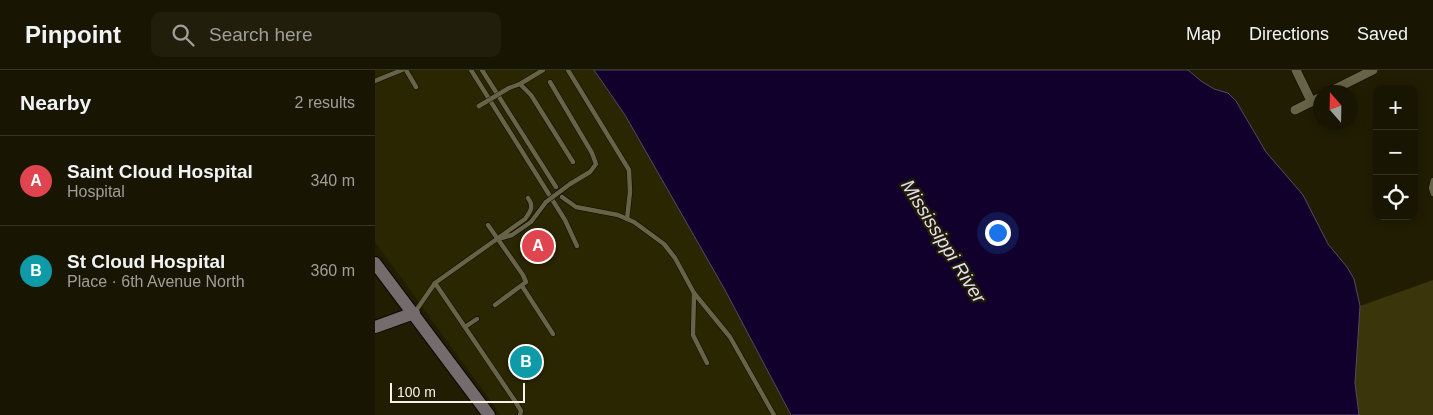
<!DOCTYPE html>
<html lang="en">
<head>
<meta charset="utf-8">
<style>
	body { margin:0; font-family:Helvetica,sans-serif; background:#211f0c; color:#f1f3f6 }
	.controls { position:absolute; right:15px; top:15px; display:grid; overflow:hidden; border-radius:10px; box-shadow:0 2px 12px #0003 }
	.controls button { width:45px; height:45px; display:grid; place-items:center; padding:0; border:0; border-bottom:1px solid #363524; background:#181602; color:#f1f3f6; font:25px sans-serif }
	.compass { position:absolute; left:938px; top:15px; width:45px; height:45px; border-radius:50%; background:#181602; box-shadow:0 2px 12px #0003; rotate:340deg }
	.scale { position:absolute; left:15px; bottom:12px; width:135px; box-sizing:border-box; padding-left:5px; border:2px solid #f6f5e5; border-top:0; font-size:14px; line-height:18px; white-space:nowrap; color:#f6f5e5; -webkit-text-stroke:4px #201d03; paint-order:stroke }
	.you { position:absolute; left:622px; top:162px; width:18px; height:18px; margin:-12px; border:4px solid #fff; border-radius:50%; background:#1a73e8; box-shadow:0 0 0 8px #1a73e833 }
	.badge { display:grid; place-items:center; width:32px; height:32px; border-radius:50%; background:#8c9099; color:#fff; font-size:16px; font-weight:700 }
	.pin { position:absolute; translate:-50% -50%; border:2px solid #fff; box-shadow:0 1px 5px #0006 }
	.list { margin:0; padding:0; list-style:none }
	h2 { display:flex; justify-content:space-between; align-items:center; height:65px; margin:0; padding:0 20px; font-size:21px }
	h2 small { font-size:16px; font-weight:400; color:#9f9f99 }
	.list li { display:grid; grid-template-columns:32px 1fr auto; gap:15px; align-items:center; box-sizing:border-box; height:90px; padding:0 20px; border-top:1px solid #363524 }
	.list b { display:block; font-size:19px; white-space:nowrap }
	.list p { margin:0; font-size:16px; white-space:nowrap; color:#9f9f99 }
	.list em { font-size:16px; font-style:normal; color:#9f9f99 }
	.icon { flex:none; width:28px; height:28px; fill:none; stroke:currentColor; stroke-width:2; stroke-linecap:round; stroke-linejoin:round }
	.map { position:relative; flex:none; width:1058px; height:345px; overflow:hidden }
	header { display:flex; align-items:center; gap:30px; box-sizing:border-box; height:70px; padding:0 25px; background:#181602; border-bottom:1px solid #363524 }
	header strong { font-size:24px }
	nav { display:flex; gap:28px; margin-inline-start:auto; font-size:18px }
	.search { width:350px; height:45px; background:#211f0c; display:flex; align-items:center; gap:12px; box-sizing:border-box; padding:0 18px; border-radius:10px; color:#9f9f99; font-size:19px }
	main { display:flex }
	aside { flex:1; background:#181602 }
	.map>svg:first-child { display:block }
	.built { fill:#2a2602 }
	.green { fill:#3a350b }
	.water { fill:#11002c; stroke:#564a64 }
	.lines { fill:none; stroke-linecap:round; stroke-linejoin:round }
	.lane-casing { stroke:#0a0700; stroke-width:5.5 }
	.street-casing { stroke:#0a0700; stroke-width:10 }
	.secondary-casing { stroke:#0a0700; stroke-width:14 }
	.lane { stroke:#666346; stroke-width:4.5 }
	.street { stroke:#666346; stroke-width:9 }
	.secondary { stroke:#736b6c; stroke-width:12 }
	.lane-bridge-casing { stroke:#0a0700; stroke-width:5.5; stroke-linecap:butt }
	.lane-bridge { stroke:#666346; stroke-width:4.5 }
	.labels { text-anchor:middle; stroke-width:4.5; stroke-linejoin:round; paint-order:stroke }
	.water-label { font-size:19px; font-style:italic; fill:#e3def3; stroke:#201d03 }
</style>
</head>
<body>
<header>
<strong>Pinpoint</strong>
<div class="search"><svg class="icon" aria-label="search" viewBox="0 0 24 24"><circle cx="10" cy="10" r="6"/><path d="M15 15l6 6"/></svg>Search here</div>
<nav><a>Map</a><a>Directions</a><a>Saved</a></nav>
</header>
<main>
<aside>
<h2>Nearby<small>2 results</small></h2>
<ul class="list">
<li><span class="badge" style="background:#e0444e">A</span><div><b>Saint Cloud Hospital</b><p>Hospital</p></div><em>340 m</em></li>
<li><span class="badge" style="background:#0f9aa8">B</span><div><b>St Cloud Hospital</b><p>Place · 6th Avenue North</p></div><em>360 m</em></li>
</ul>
</aside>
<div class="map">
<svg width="1058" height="345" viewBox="0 0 1058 345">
	<rect width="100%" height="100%" fill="#201d03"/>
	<path class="built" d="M 0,0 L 219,0 L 250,45 L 350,220 L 416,345 L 126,345 L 0,172 Z"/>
	<path class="green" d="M 1058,210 L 1058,345 L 984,345 L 980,313 L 985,236 Z"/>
	<path class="water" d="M 219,0 L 813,0 L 826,11 L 839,19 L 853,23 L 861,31 L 891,82 L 928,125 L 953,174 L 972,197 L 979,209 L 985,236 L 980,313 L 984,345 L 416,345 L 350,220 L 250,45 Z"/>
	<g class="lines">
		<defs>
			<g id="lane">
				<path d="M 31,0 L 41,17"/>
				<path d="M 96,0 L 190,150 L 202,176"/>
				<path d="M 107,0 L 181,117"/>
				<path d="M 193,0 L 254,100 L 255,122 L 252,149"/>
				<path d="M 0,11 L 27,0"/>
				<path d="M 175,12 L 217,83 L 221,94 L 215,102 L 195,114"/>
				<path d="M 145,14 L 168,0"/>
				<path d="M 134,18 L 145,14 L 156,25 L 198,92"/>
				<path d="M 1058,110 L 1056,118 L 1058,124"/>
				<path d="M 187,127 L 201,137 L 243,145 L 259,152 L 289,174 L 300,188 L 319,223 L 318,265 L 332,293"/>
				<path d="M 113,155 L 148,205 L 151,212 L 120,235"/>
				<path d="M 123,169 L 137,165 L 156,152 L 171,132"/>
				<path d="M 60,213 L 140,331 L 146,341 L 145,345"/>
				<path d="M 147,216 L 178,264"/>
				<path d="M 319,223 L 355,267 L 399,345"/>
				<path d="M 40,242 L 60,213 L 150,149 C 156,141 159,136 153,128"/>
				<path d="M 90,257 L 102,249"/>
			</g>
			<g id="street">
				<path d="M 921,0 L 936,31"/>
				<path d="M 954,22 L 998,0"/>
				<path d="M 920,40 L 946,27"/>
			</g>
			<g id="secondary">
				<path d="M 0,193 L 114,345"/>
				<path d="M 0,257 L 39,243"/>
			</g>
		</defs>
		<use href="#lane" class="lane-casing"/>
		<use href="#street" class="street-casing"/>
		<use href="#secondary" class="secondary-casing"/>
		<use href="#lane" class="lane"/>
		<use href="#street" class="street"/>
		<use href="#secondary" class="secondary"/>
		<defs>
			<g id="lane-bridge">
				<path d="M 104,36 L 134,18"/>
				<path d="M 171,132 L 195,114"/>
			</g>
		</defs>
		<use href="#lane-bridge" class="lane-bridge-casing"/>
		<use href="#lane-bridge" class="lane-bridge"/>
	</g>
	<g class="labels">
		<g class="water-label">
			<text transform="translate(569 171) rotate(58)" y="7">Mississippi River</text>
		</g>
	</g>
</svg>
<div class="controls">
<button>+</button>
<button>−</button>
<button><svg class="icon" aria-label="locate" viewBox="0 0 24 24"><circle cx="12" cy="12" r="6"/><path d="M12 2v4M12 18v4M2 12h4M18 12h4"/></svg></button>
</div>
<svg class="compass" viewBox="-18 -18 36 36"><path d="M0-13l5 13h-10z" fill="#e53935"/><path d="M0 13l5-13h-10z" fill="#9f9f99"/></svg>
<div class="scale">100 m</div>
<div class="you"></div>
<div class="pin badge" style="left:163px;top:176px;background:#e0444e">A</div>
<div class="pin badge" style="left:151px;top:292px;background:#0f9aa8">B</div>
</div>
</main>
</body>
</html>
